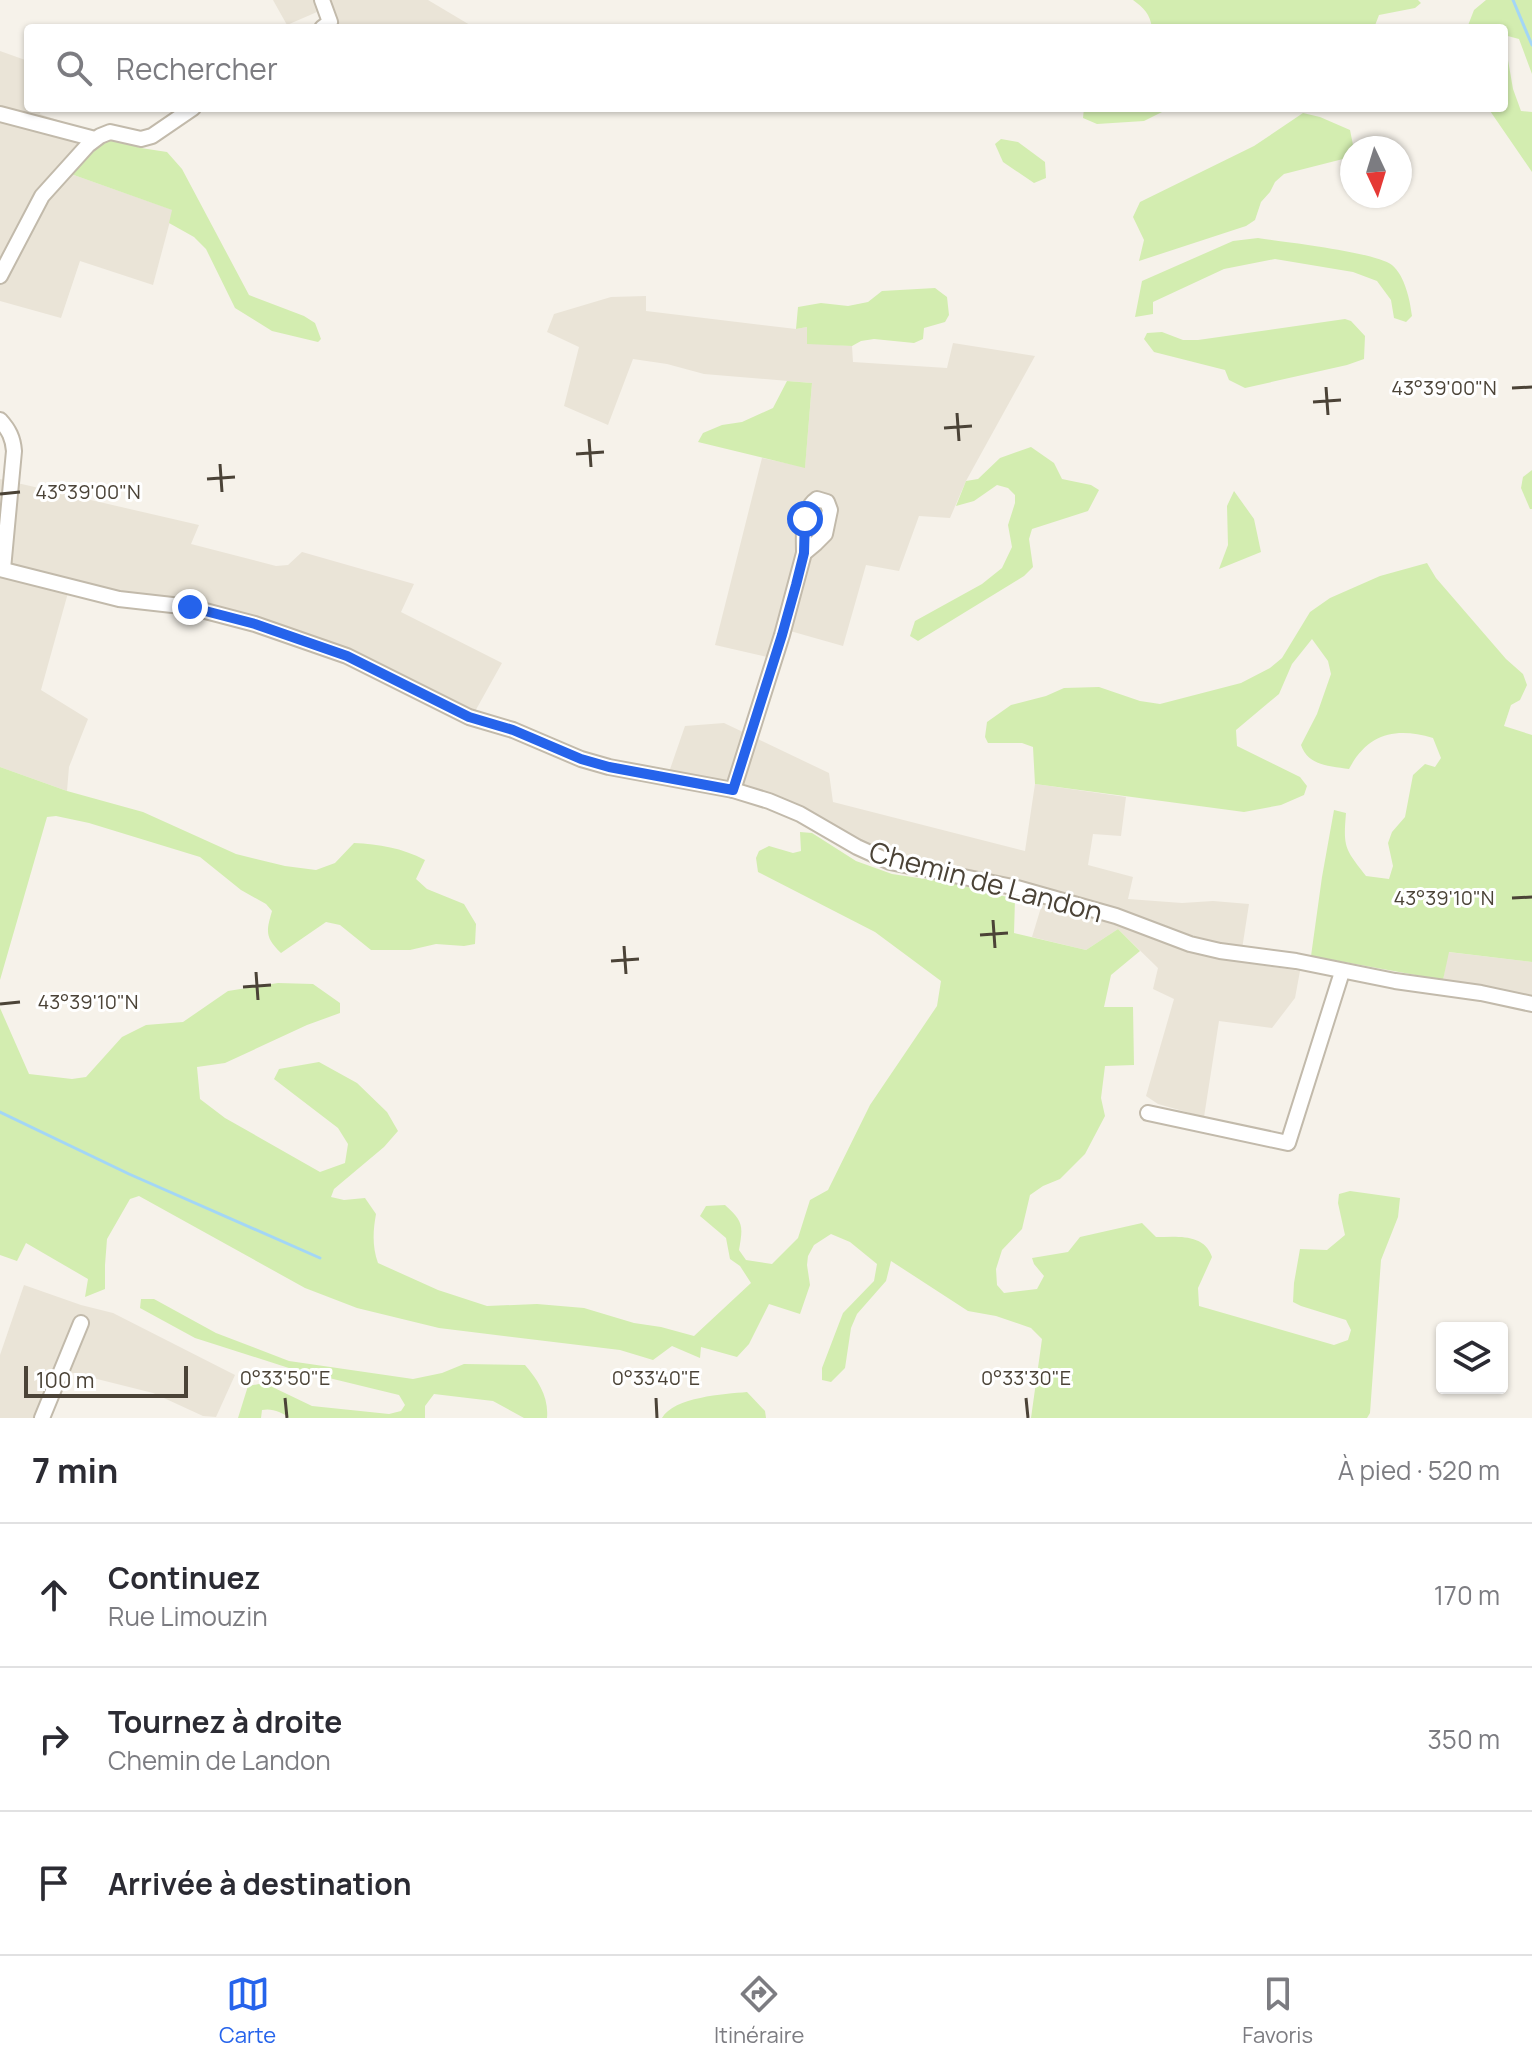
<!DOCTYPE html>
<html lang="fr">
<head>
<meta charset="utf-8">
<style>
	body { margin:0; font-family:Manrope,sans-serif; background:#f2f2f3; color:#2b2b33 }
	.controls { position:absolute; right:24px; bottom:24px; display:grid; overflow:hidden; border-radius:8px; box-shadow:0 2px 6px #0004 }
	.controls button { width:72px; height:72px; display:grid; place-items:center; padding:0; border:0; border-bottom:2px solid #e1e1e2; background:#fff; color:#2b2b33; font:40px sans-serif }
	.compass { position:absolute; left:1340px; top:136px; width:72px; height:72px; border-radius:50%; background:#fff; box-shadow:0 2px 6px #0004; rotate:176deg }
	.scale { position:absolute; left:24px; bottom:20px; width:164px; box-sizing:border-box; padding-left:8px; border:4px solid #4b4337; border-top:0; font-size:22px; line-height:28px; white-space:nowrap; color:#4b4337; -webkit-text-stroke:6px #fff; paint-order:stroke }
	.stop { position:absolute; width:24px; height:24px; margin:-18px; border:6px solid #2563eb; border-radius:50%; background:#fff }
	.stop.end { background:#2563eb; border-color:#fff; box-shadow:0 2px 8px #0008 }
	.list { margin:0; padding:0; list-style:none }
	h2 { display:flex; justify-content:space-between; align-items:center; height:104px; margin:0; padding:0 32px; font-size:34px }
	h2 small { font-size:26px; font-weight:400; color:#7c7c81 }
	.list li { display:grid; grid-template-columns:52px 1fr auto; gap:24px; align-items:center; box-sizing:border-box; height:144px; padding:0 32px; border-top:2px solid #e1e1e2 }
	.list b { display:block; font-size:30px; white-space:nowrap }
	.list p { margin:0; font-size:26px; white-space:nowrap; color:#7c7c81 }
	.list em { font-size:26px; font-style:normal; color:#7c7c81 }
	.icon { flex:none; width:44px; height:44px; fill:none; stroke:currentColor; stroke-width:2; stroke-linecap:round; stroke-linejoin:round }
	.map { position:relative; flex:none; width:1532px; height:1418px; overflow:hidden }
	.search { position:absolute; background:#fff; box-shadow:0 2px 6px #0004; left:24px; right:24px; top:24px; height:88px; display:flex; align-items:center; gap:20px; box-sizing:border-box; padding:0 28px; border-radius:8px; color:#7c7c81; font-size:30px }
	.sheet { height:536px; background:#fff }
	nav { display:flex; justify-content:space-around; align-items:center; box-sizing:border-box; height:112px; border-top:2px solid #e1e1e2; background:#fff; font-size:22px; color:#7c7c81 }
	nav a { display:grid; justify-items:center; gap:4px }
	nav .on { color:#2563eb }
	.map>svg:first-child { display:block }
	.residential { fill:#eae4d7 }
	.green { fill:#d3edb0 }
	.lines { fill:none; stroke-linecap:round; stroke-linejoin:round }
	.stream { stroke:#a3d6f6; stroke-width:3 }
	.minor-casing { stroke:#c2baab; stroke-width:18 }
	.minor { stroke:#fff; stroke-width:14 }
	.route { stroke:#2563eb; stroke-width:10 }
	.ticks { fill:none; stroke:#4b4337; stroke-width:3 }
	.labels { text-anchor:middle; stroke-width:6; stroke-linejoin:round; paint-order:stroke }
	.street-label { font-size:28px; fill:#4b4337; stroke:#fff }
	.ticks-label { font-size:20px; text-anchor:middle; fill:#4b4337; stroke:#fff; stroke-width:6; stroke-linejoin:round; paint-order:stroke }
</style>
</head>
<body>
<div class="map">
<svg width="1532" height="1418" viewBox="0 0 1532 1418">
	<rect width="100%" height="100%" fill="#f6f2ea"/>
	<g class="residential">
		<path d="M 273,0 L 428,0 L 475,28 L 323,28 L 317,12 L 287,25 Z"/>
		<path d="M 0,51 L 28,61 L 28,108 L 41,108 L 40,114 L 107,137 L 71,174 L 173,210 L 153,285 L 80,261 L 61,318 L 0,301 Z"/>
		<path d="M 646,296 L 646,311 L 796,329 L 807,327 L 807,343 L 852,346 L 853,362 L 947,368 L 953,343 L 1035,356 L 966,481 L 950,518 L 919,516 L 899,571 L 866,565 L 843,646 L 776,627 L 767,657 L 715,645 L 762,458 L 805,467 L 812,383 L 704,374 L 667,364 L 633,359 L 608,425 L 564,406 L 579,347 L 547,332 L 554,314 L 611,297 Z"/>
		<path d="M 0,479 L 199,525 L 191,544 L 276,566 L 288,565 L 302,552 L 414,584 L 401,612 L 502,663 L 473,715 L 345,650 L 119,596 L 71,582 L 41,690 L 88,719 L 69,767 L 67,791 L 0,767 Z"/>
		<path d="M 724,723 L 829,773 L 833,802 L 1025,851 L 1035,784 L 1126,797 L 1121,836 L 1093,834 L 1088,865 L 1133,877 L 1128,899 L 1182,903 L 1213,901 L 1249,904 L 1240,962 L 1300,971 L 1295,998 L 1272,1028 L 1219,1021 L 1204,1117 L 1158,1104 L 1146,1096 L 1174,999 L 1153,989 L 1158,968 L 1118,929 L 1086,950 L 1032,937 L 1046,891 L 893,860 L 823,823 L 668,775 L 685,726 Z"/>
		<path d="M 1448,952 L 1532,962 L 1532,999 L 1485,987 L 1443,980 Z"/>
		<path d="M 24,1285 L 81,1305 L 113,1313 L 235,1375 L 216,1417 L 203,1416 L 153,1393 L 69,1372 L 50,1418 L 0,1418 L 0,1355 Z"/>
	</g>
	<g class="green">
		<path d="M 1133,0 L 1418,0 L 1421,3 L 1415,8 L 1379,15 L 1374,28 L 1152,28 C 1150,14 1144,8 1133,0 Z"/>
		<path d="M 1486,0 L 1532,0 L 1532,74 L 1519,39 L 1504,35 L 1504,28 L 1467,28 L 1474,10 Z"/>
		<path d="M 1504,60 L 1508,60 L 1513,89 L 1521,111 L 1532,112 L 1532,172 L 1488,108 L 1504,108 Z"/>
		<path d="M 1084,108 L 1170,108 L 1144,121 L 1097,124 L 1083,118 Z"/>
		<path d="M 1303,113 L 1320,117 L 1350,130 L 1353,145 L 1343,159 L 1284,174 L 1275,182 L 1270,192 L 1261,202 L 1255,220 L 1246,226 L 1139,261 L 1144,240 L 1133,217 L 1140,202 L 1254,146 Z"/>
		<path d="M 107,137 L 141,148 L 167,152 L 182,169 L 249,295 L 304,316 L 315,323 L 321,339 L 318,342 L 272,331 L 235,308 L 206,249 L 194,237 L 169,223 L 172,210 L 71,174 L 95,144 Z"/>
		<path d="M 1001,139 L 1018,142 L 1045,162 L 1046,178 L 1034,183 L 1003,162 L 995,144 Z"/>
		<path d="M 1258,238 C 1285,242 1375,252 1392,265 C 1405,276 1410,300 1412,316 L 1406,322 L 1394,318 L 1391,300 L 1377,281 L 1353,272 L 1275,259 L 1224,269 L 1153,302 L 1153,314 L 1135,317 L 1142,281 L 1233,241 Z"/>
		<path d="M 935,288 L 947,297 L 949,315 L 945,322 L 924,328 L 923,339 L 914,343 L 874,339 L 861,341 L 852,346 L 807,344 L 807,327 L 796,329 L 798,307 L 821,303 L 848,306 L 868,302 L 882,291 Z"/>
		<path d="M 1345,319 L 1351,321 L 1365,336 L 1364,359 L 1347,365 L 1245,388 L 1229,380 L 1225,370 L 1154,352 L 1144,339 L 1147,333 L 1162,332 L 1183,340 L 1198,340 Z"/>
		<path d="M 787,381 L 812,383 L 805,468 L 698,442 L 703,433 L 722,425 L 742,422 L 773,408 Z"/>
		<path d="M 1031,447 L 1054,463 L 1062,479 L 1091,485 L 1099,490 L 1088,511 L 1032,529 L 1029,539 L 1033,567 L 1024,576 L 918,641 L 910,636 L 915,621 L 982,584 L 1002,568 L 1012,547 L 1008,525 L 1015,503 L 1015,495 L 1008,488 L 997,485 L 974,501 L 956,506 L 966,481 L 978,479 L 1000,458 Z"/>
		<path d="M 1532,470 L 1532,509 L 1530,509 L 1521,488 L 1523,477 Z"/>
		<path d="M 1234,491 L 1254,519 L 1261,552 L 1219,569 L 1228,545 L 1227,506 Z"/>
		<path d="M 1427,563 L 1436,578 L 1506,659 L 1523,674 L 1527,685 L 1520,700 L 1511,705 L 1504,726 L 1532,735 L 1532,962 L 1449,952 L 1443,980 L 1311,956 L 1322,877 L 1334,810 L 1346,813 C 1343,848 1345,849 1366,876 L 1389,879 L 1393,866 L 1388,843 L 1392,832 L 1405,817 L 1413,775 L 1425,764 L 1435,767 L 1441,758 L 1433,738 C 1396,727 1368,733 1349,769 C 1330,766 1308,766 1301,745 L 1317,714 L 1331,674 L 1328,661 L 1312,639 L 1292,664 L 1279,694 L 1236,730 L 1237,746 L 1300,777 L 1307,786 L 1304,795 L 1281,805 L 1244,812 L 1035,784 L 1033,747 L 1022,743 L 988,743 L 985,737 L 987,722 L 1011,705 L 1046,696 L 1064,688 L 1099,687 L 1140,701 L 1160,704 L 1241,683 L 1270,668 L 1282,658 L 1310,612 L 1330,598 L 1380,576 Z"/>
		<path d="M 0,767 L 67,791 L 143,812 L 236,854 L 285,866 L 316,870 L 335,863 L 354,843 C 379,844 402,848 425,860 L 416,879 L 427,889 L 464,904 L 476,924 L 475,944 L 464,946 L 436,944 L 410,950 L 371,950 L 340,925 L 326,922 L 281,953 C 265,937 266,932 272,911 L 266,904 L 241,890 L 200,857 L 89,823 L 56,816 L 47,817 L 0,980 Z"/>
		<path d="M 800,832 L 812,833 L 856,861 L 892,874 L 952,883 L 1015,899 L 1014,933 L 1086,950 L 1118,929 L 1140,951 L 1111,975 L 1104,1007 L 1133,1007 L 1134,1065 L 1105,1066 L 1101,1098 L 1105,1116 L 1085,1154 L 1060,1179 L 1043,1186 L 1030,1195 L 1022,1229 L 1002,1250 L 996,1269 L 997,1285 L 1004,1293 L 1037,1289 L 1044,1276 L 1034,1264 L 1032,1258 L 1068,1252 L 1080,1237 L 1142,1223 L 1156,1237 C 1177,1237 1204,1233 1212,1257 L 1198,1288 L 1199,1306 L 1334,1345 L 1348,1340 L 1351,1330 L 1346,1320 L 1301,1306 L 1293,1302 L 1294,1283 L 1300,1249 L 1327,1250 L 1345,1235 L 1338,1203 L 1339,1194 L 1350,1191 L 1400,1198 L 1398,1217 L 1381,1260 L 1370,1413 L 1367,1418 L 1031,1418 L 1042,1339 L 1031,1328 L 996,1316 L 968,1311 L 891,1261 L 886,1281 L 857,1314 L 851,1328 L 845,1368 L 831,1382 L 822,1380 L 822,1368 L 843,1313 L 874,1281 L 877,1264 L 850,1242 L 831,1234 L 814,1245 L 808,1256 L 807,1265 L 810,1285 L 800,1314 L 769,1304 L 749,1344 L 737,1357 L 701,1347 L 700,1358 L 672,1346 L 653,1360 L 620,1350 L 439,1328 L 357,1308 L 305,1288 L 139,1196 L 130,1199 L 107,1239 L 105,1265 L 105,1289 L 85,1297 L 88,1279 L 26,1243 L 17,1261 L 0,1255 L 0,1008 L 29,1074 L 72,1079 L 86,1077 L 122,1037 L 146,1025 L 183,1022 L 228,991 L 278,983 L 313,984 L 340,1003 L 340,1013 L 307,1025 L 225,1063 L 197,1067 L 200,1099 L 225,1118 L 320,1172 L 345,1163 L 348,1144 L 338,1128 L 274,1079 L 279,1069 L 319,1062 L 357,1083 L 387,1112 L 398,1131 L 384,1147 L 334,1189 L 331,1197 L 344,1200 L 365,1198 L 376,1214 C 373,1231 372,1246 378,1263 L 438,1290 L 487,1306 L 537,1304 L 584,1308 L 634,1323 L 661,1327 L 694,1336 L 751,1283 L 740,1266 L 730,1259 L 726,1238 L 700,1216 L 706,1206 L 725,1205 C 744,1222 743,1226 739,1250 L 746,1260 L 772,1264 L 798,1238 L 810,1200 L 828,1190 L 870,1105 L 937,1006 L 941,981 L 875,932 L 758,872 L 756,858 L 759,851 L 769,846 L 793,853 L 801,851 Z"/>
		<path d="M 141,1299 L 154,1299 L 216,1333 L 289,1361 L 413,1379 L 442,1373 L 464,1364 L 525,1365 C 538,1380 549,1397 547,1418 L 524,1418 L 493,1401 L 434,1394 L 425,1406 L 425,1418 L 289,1418 C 282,1412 272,1408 262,1410 L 261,1418 L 238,1418 L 248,1386 L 264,1383 L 312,1406 L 389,1414 L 401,1411 L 405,1405 L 399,1395 L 292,1369 L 195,1338 L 140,1308 Z"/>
		<path d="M 747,1392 L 765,1411 L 766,1418 L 662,1418 C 674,1397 724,1394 747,1392 Z"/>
	</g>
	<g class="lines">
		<g class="stream">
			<path d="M 1513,0 L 1532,45"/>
			<path d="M 0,1112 L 129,1174 L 320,1258"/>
		</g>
		<defs>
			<g id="minor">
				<path d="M 322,28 L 330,22 L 322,0"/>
				<path d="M 0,114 L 95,139"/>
				<path d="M 0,276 L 42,196 L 88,145 L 100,136 L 110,132 L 141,139 L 152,136 L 193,108"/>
				<path d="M 0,420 C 9,430 13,438 14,451 L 3,569"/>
				<path d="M 0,569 L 119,599 L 190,607 L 255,624 L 347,656 L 469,717 L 513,730 L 581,759 L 609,767 L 733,790 L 769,801 L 800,814 L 857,847 L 890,862 L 1017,888 L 1116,916 L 1190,944 L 1220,951 L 1296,961 L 1395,981 L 1481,993 L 1532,1004"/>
				<path d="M 733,790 L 782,635 L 804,553 L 816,543 L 825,534 L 830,510 L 827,502 L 817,499 C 801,510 804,535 804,553"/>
				<path d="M 1148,1113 L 1288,1143 L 1342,972"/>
				<path d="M 42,1418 L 81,1323"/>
			</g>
		</defs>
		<use href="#minor" class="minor-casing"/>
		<use href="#minor" class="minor"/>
	</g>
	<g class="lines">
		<path class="route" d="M 190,607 L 255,624 L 347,656 L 469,717 L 513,730 L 581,759 L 609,767 L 733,790 L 782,635 L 796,585 L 804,553 L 805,519"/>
	</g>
	<path class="ticks" d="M 1326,387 L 1328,415M 1512,388 L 1532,387M 1313,402 L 1341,400M 957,413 L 959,441M 944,428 L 972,426M 589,439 L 591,467M 576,454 L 604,452M 220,464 L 222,492M 207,479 L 235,477M 0,494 L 20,492M 1512,898 L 1532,897M 993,920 L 995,948M 980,935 L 1008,933M 624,946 L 626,974M 611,961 L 639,959M 256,972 L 258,1000M 243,987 L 271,985M 0,1004 L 20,1002M 285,1398 L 287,1418M 656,1398 L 657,1418M 1026,1398 L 1028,1418"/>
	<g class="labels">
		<g class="street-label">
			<text transform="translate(986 882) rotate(15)" y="10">Chemin de Landon</text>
		</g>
	</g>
	<g class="ticks-label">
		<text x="1444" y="395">43°39'00"N</text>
		<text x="88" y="499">43°39'00"N</text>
		<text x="1444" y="905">43°39'10"N</text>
		<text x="88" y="1009">43°39'10"N</text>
		<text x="285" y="1385">0°33'50"E</text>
		<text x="656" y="1385">0°33'40"E</text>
		<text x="1026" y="1385">0°33'30"E</text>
	</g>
</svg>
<div class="controls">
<button><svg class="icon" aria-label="layers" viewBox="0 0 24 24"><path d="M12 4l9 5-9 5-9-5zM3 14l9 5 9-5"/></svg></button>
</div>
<svg class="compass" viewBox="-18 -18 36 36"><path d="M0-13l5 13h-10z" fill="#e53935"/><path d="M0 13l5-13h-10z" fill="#7c7c81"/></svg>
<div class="scale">100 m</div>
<div class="stop" style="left:805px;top:519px"></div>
<div class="stop end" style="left:190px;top:607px"></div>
<div class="search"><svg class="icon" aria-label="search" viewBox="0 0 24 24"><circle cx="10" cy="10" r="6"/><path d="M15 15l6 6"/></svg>Rechercher</div>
</div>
<section class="sheet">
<h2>7 min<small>À pied · 520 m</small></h2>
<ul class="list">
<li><svg class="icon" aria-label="ahead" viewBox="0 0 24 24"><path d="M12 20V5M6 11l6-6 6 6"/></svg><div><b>Continuez</b><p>Rue Limouzin</p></div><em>170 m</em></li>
<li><svg class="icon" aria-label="right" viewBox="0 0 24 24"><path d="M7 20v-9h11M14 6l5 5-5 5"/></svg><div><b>Tournez à droite</b><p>Chemin de Landon</p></div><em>350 m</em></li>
<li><svg class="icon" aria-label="arrive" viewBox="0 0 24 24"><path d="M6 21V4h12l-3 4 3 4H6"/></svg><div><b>Arrivée à destination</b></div></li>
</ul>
</section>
<nav>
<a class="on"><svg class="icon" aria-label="map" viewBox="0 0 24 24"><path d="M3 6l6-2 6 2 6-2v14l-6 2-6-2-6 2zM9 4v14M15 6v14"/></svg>Carte</a>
<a><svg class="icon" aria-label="directions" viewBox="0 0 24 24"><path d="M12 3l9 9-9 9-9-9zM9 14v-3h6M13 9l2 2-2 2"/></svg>Itinéraire</a>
<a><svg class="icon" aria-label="saved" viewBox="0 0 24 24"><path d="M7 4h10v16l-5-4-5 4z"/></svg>Favoris</a>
</nav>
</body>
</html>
